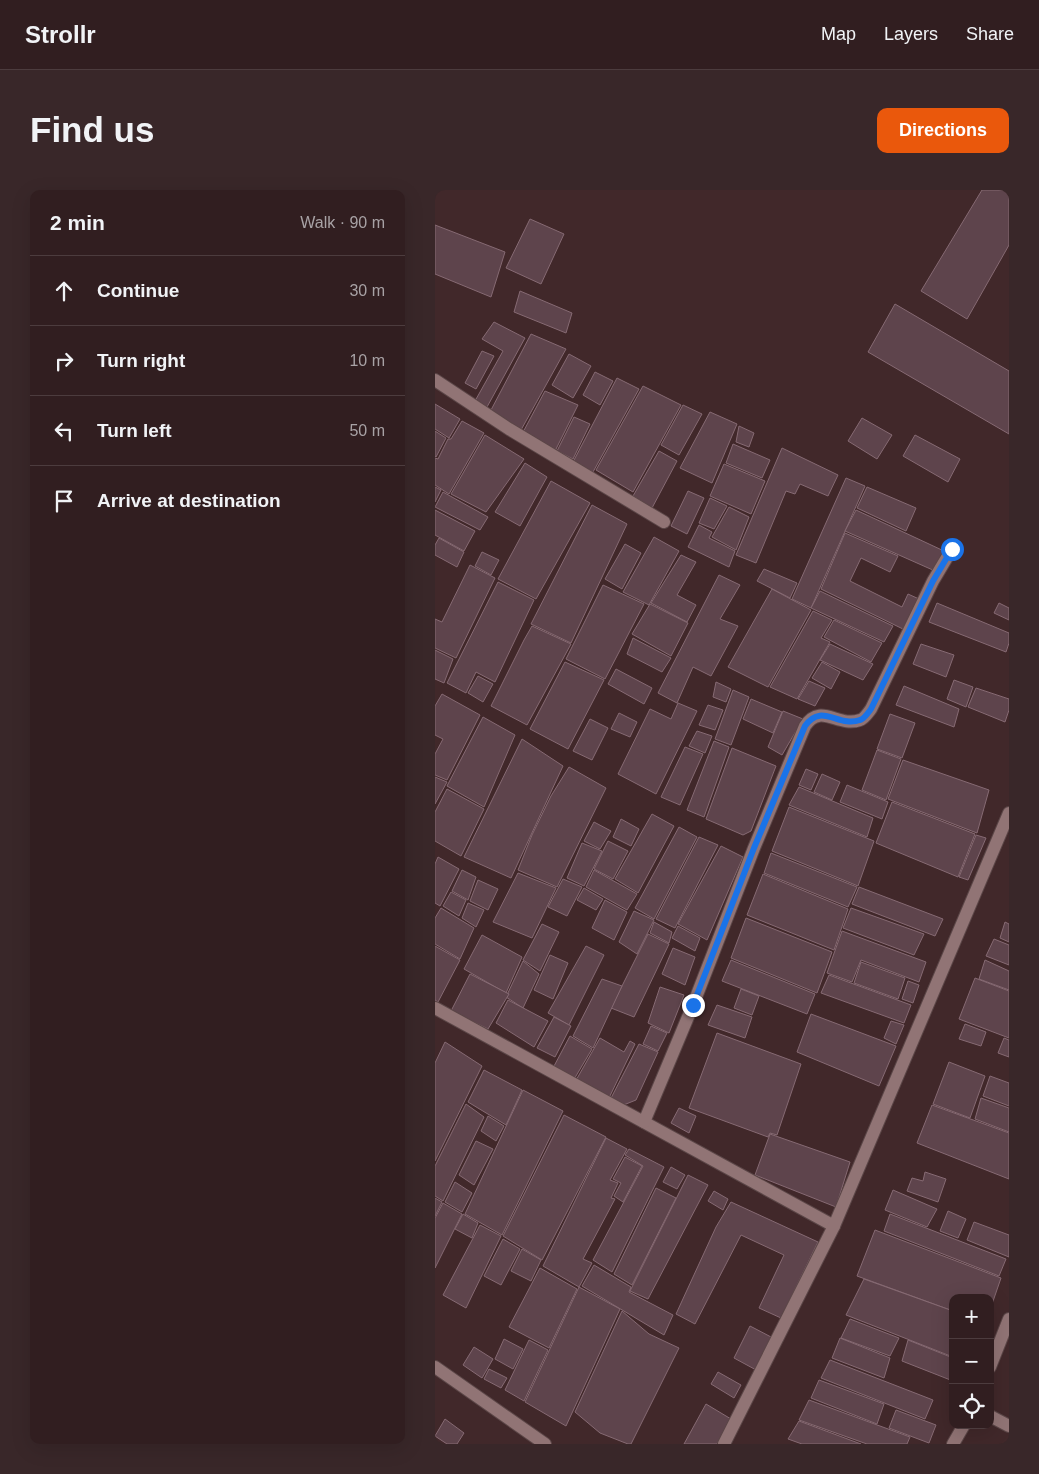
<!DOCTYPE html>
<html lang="en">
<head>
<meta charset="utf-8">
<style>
	body { margin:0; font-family:Helvetica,sans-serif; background:#392729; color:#f1f3f6 }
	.controls { position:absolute; right:15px; bottom:15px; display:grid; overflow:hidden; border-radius:10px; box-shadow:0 5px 20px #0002 }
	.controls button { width:45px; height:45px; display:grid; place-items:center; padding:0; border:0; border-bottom:1px solid #4c3c3e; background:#311e20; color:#f1f3f6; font:25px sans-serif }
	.stop { position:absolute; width:15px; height:15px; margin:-11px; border:4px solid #1a73e8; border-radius:50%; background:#fff }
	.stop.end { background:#1a73e8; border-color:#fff; box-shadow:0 1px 5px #0008 }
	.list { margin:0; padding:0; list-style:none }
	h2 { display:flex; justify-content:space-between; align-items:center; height:65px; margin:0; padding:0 20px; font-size:21px }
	h2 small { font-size:16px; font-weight:400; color:#a8a2a5 }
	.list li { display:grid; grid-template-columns:32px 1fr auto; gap:15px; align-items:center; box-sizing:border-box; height:70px; padding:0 20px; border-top:1px solid #4c3c3e }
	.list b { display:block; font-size:19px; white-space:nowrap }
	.list em { font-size:16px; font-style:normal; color:#a8a2a5 }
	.icon { flex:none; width:28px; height:28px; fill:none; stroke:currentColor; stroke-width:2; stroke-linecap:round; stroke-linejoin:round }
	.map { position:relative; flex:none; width:574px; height:1254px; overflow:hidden; border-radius:10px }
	header { display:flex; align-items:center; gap:30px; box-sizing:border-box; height:70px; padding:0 25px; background:#311e20; border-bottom:1px solid #4c3c3e }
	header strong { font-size:24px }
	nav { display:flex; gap:28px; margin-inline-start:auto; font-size:18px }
	.intro { display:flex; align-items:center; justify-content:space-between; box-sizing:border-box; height:120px; padding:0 30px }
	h1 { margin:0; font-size:35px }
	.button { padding:12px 22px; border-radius:10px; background:#ea580c; color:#fff; font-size:18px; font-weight:700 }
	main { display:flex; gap:30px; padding:0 30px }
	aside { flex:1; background:#311e20; border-radius:10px; box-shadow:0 5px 20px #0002 }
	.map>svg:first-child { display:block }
	.building { fill:#5e444c; stroke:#866a73 }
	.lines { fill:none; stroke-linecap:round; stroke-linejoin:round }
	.minor-casing { stroke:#5b4647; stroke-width:14 }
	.minor { stroke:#917475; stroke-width:12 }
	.route { stroke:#1a73e8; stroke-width:6 }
</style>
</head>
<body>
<header>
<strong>Strollr</strong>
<nav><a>Map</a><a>Layers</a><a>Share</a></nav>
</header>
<div class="intro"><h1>Find us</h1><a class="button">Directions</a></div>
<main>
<aside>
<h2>2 min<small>Walk · 90 m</small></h2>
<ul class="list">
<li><svg class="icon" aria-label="ahead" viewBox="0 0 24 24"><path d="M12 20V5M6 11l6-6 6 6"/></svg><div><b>Continue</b></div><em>30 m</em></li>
<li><svg class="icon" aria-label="right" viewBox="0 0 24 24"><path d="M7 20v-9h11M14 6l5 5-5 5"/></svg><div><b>Turn right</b></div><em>10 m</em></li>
<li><svg class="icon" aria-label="left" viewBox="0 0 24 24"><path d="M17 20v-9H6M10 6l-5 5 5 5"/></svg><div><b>Turn left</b></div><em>50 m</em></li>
<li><svg class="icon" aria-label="arrive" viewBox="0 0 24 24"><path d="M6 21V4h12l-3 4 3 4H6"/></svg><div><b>Arrive at destination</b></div></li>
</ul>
</aside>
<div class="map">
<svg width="574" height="1254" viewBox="0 0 574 1254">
	<rect width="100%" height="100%" fill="#41282a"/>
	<g class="building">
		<path d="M 547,0 L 568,0 L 574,3 L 574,55 L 532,129 L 486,101 Z"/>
		<path d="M 95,29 L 129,44 L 106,94 L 71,78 Z"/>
		<path d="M 0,35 L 70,62 L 56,107 L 0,84 Z"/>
		<path d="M 85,101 L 137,123 L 131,143 L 79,122 Z"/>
		<path d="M 460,114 L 574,181 L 574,244 L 433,162 Z"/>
		<path d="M 59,132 L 90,148 L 52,217 L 40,211 L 68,161 L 47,149 Z"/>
		<path d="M 96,144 L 131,159 L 86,240 L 56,220 Z"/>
		<path d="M 47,161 L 59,166 L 41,199 L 30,193 Z"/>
		<path d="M 134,164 L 156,176 L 138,208 L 117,195 Z"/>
		<path d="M 160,182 L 178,191 L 165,215 L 148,205 Z"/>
		<path d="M 182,188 L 204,199 L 158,282 L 138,272 Z"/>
		<path d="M 208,196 L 246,215 L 198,302 L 161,280 Z"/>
		<path d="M 110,201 L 143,215 L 120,261 L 87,244 Z"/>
		<path d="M 0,214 L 25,229 L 14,248 L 0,239 Z"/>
		<path d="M 248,215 L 267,224 L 244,265 L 226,255 Z"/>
		<path d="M 275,222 L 302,234 L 277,293 L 245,278 Z"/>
		<path d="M 139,227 L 155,234 L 138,269 L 122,261 Z"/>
		<path d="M 427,228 L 457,245 L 442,269 L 413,251 Z"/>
		<path d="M 27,231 L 49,243 L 14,304 L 0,295 L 0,268 L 3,269 L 13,249 L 16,249 Z"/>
		<path d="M 304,236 L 319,243 L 314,257 L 301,252 Z"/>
		<path d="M 0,241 L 11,248 L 1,267 L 0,266 Z"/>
		<path d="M 50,245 L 89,269 L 51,322 L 16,304 Z"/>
		<path d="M 480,245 L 525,269 L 513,292 L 468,266 Z"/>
		<path d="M 298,254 L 335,270 L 327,288 L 291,273 Z"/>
		<path d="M 347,258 L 403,285 L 393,306 L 365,294 L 360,304 L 351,301 L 321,373 L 301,365 Z"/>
		<path d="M 224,261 L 242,271 L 217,318 L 198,306 Z"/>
		<path d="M 90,273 L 112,287 L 85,336 L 60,322 Z"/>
		<path d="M 289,274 L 330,291 L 316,324 L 275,306 Z"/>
		<path d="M 411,288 L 430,296 L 376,418 L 357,409 Z"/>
		<path d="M 116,291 L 155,313 L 101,409 L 63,389 Z"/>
		<path d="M 0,297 L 6,300 L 0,312 Z"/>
		<path d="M 432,297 L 481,318 L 471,341 L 422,318 Z"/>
		<path d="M 253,301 L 269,308 L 252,344 L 236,336 Z"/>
		<path d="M 8,302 L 53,327 L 45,340 L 0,317 Z"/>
		<path d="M 275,308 L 292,316 L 279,339 L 264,333 Z"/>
		<path d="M 157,315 L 192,334 L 136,453 L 96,434 Z"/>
		<path d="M 294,317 L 314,327 L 301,360 L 277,347 Z"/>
		<path d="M 0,320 L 40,341 L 29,361 L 0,345 Z"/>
		<path d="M 421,320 L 509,361 L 500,381 L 410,341 Z"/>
		<path d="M 264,335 L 277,342 L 274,348 L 300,361 L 294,377 L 253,357 Z"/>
		<path d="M 410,343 L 463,366 L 455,382 L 426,368 L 415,391 L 467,417 L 473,404 L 484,409 L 470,440 L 386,399 Z"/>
		<path d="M 219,347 L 244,361 L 214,415 L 188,402 Z"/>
		<path d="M 4,348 L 29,362 L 22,377 L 0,365 L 0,355 Z"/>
		<path d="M 190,354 L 206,363 L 187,399 L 170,389 Z"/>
		<path d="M 47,362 L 64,370 L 56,385 L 40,376 Z"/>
		<path d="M 246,365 L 261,372 L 242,405 L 261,415 L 252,432 L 216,413 Z"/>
		<path d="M 35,375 L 60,388 L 21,468 L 0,458 L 0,429 L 7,432 Z"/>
		<path d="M 329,379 L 362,393 L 355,408 L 322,391 Z"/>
		<path d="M 284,385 L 305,395 L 285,429 L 303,436 L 276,486 L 258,477 L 242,513 L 223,503 Z"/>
		<path d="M 63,392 L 99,410 L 60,492 L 41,482 L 31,503 L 12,493 Z"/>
		<path d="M 168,395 L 209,414 L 170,489 L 131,469 Z"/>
		<path d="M 337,399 L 376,420 L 333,497 L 293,477 Z"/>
		<path d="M 385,401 L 458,436 L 449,452 L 376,418 Z"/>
		<path d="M 502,413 L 574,443 L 574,453 L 571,462 L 494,432 Z"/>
		<path d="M 564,413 L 574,418 L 574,430 L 559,423 Z"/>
		<path d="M 215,414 L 253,433 L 236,466 L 197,444 Z"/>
		<path d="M 378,421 L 397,430 L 386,448 L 395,452 L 362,509 L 335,497 Z"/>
		<path d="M 399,430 L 447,453 L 436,472 L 389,447 Z"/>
		<path d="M 97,436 L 136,454 L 92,535 L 56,516 L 89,450 Z"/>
		<path d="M 198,448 L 236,468 L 227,482 L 192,464 Z"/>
		<path d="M 395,454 L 438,474 L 428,490 L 385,470 Z"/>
		<path d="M 486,454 L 519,465 L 511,487 L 478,474 Z"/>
		<path d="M 0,460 L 18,469 L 9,493 L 0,489 Z"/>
		<path d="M 130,472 L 169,490 L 133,559 L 95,539 Z"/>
		<path d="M 387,472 L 405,482 L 396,499 L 377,488 Z"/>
		<path d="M 181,479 L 217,498 L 209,514 L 173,494 Z"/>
		<path d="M 43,486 L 58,494 L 48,512 L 33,503 Z"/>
		<path d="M 519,490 L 538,497 L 531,517 L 512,509 Z"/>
		<path d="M 374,491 L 390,498 L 380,516 L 363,509 Z"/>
		<path d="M 281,492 L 296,499 L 291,512 L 278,507 Z"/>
		<path d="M 469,496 L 524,519 L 519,537 L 461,515 Z"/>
		<path d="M 541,498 L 574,509 L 574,520 L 570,532 L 533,517 Z"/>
		<path d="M 298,500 L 314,507 L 296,555 L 280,549 Z"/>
		<path d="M 7,504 L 45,525 L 12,590 L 0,585 L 0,564 L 8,549 L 0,545 L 0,516 Z"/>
		<path d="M 316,509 L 347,522 L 338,543 L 308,529 Z"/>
		<path d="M 243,513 L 262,521 L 221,604 L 183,584 L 215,519 L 236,529 Z"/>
		<path d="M 273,515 L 288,520 L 280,540 L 264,535 Z"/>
		<path d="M 348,521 L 368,529 L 347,565 L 333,557 Z"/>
		<path d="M 184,523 L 202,532 L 195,547 L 176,539 Z"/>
		<path d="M 455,524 L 480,533 L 467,568 L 442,559 Z"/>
		<path d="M 48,527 L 80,545 L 49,617 L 12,596 Z"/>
		<path d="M 155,529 L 173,538 L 157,570 L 138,561 Z"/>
		<path d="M 262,541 L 277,546 L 270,563 L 254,556 Z"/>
		<path d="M 87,549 L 128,576 L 76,688 L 29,667 Z"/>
		<path d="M 279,551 L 294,557 L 269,627 L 252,620 Z"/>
		<path d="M 250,557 L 268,564 L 245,615 L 226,607 Z"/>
		<path d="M 297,558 L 341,576 L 316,641 L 308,645 L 271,629 Z"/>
		<path d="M 442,560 L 466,569 L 451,610 L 427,600 Z"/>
		<path d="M 468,570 L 554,600 L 542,643 L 453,609 Z"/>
		<path d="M 134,577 L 171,598 L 122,697 L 83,680 L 97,645 L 116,606 Z"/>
		<path d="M 371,579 L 383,584 L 376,600 L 364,595 Z"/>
		<path d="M 387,584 L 405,592 L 397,610 L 379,602 Z"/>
		<path d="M 0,587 L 12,592 L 0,614 Z"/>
		<path d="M 412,595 L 453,612 L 447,629 L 405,612 Z"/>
		<path d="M 364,597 L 438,628 L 432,647 L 354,615 Z"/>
		<path d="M 12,599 L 49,619 L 26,666 L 0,651 L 0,622 Z"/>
		<path d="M 457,612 L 540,644 L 523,687 L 441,653 Z"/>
		<path d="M 354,617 L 439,651 L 423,696 L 337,661 Z"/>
		<path d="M 217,624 L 239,636 L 203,703 L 180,689 Z"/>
		<path d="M 186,629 L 204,639 L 196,656 L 178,647 Z"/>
		<path d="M 159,632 L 176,641 L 165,659 L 149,651 Z"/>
		<path d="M 244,637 L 262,647 L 219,729 L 200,718 Z"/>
		<path d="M 541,645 L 551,648 L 533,690 L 524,687 Z"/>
		<path d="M 264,647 L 283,655 L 240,738 L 221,729 Z"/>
		<path d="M 173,651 L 193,661 L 178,689 L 159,679 Z"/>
		<path d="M 147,653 L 167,661 L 149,696 L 132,688 Z"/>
		<path d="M 286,656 L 308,667 L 272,750 L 243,734 Z"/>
		<path d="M 336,663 L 422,697 L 413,717 L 329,683 Z"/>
		<path d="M 3,667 L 24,679 L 5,716 L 0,713 L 0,674 Z"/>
		<path d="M 27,680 L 41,687 L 33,710 L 17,701 Z"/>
		<path d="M 159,680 L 202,704 L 192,720 L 151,697 Z"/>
		<path d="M 83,683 L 121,698 L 97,748 L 58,732 Z"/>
		<path d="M 328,684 L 413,719 L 399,760 L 312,725 Z"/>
		<path d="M 128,689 L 147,697 L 132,726 L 113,717 Z"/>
		<path d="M 43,690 L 63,699 L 53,720 L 35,711 Z"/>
		<path d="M 424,697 L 508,729 L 500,746 L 417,714 Z"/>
		<path d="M 149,698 L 168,709 L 161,720 L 142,710 Z"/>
		<path d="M 16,702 L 31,710 L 24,726 L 8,716 Z"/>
		<path d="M 170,710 L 192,722 L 179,750 L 157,738 Z"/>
		<path d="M 33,713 L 49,720 L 41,737 L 27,728 Z"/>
		<path d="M 6,718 L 39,738 L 25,769 L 0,754 L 0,728 Z"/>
		<path d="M 416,718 L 489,744 L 479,765 L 408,738 Z"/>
		<path d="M 199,721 L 219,730 L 202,764 L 184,752 Z"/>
		<path d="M 311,728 L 397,762 L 382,803 L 296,768 Z"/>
		<path d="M 219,732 L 237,742 L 234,753 L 215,743 Z"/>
		<path d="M 570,732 L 574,734 L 574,752 L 565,748 Z"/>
		<path d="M 107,734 L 124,742 L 105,781 L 88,770 Z"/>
		<path d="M 243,736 L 265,748 L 260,761 L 237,748 Z"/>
		<path d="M 407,741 L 491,772 L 484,792 L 426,770 L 417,792 L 392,783 Z"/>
		<path d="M 213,744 L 234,754 L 199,827 L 176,818 Z"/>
		<path d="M 47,745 L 87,767 L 71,803 L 29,779 Z"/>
		<path d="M 559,749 L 574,755 L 574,775 L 551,766 Z"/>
		<path d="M 0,756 L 25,770 L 3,812 L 0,810 Z"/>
		<path d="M 151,756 L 169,765 L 134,835 L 113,823 Z"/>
		<path d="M 238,758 L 260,767 L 250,795 L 227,784 Z"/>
		<path d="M 115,765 L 133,773 L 118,809 L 99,800 Z"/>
		<path d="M 296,770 L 380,804 L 372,824 L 287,791 Z"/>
		<path d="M 550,770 L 574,781 L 574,800 L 544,789 Z"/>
		<path d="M 88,771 L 104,784 L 88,818 L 71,807 Z"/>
		<path d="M 426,772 L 470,788 L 463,809 L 419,793 Z"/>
		<path d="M 35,784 L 74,804 L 53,839 L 16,821 Z"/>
		<path d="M 394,785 L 476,815 L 469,833 L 386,803 Z"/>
		<path d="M 540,788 L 574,801 L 574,848 L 524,829 Z"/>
		<path d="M 167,789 L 187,796 L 158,858 L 138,846 Z"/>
		<path d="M 473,791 L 484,795 L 478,813 L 467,809 Z"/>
		<path d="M 225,797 L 249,805 L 234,843 L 213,833 Z"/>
		<path d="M 306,799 L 324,806 L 317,825 L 299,818 Z"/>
		<path d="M 73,810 L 113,831 L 99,857 L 61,833 Z"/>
		<path d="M 282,815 L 317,827 L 310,848 L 273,835 Z"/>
		<path d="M 376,824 L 461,856 L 444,896 L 362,862 Z"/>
		<path d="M 119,827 L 136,836 L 120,867 L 102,858 Z"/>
		<path d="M 456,831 L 469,835 L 461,854 L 449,848 Z"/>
		<path d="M 530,834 L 551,842 L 546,856 L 524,849 Z"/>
		<path d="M 216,836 L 232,843 L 223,861 L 208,854 Z"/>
		<path d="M 282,843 L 366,874 L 342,945 L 335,943 L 333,947 L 254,918 Z"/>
		<path d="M 135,846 L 157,859 L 138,891 L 118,878 Z"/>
		<path d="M 165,848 L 189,862 L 195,851 L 200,854 L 173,910 L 140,892 Z"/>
		<path d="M 569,848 L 574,850 L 574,867 L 563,863 Z"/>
		<path d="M 10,852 L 47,876 L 0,971 L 0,873 Z"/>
		<path d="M 204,854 L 223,862 L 201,910 L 186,916 L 175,910 Z"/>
		<path d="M 514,872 L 550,886 L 535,928 L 498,914 Z"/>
		<path d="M 49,880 L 87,900 L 71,935 L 33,912 Z"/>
		<path d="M 555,886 L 574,893 L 574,916 L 548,906 Z"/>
		<path d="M 88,900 L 128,921 L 67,1045 L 30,1024 Z"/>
		<path d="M 546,908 L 574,918 L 574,942 L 540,929 Z"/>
		<path d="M 31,914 L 49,927 L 8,1011 L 0,1006 L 0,976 Z"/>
		<path d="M 497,915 L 574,943 L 574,989 L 482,953 Z"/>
		<path d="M 244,918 L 261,926 L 254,943 L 236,933 Z"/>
		<path d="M 129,925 L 171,947 L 107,1070 L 68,1046 Z"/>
		<path d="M 53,926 L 69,936 L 61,951 L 46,941 Z"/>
		<path d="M 335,944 L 415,972 L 401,1017 L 320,985 Z"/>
		<path d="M 171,948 L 192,959 L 175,990 L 183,993 L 176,1008 L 180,1009 L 148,1069 L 157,1073 L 144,1097 L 108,1076 Z"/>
		<path d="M 41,951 L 58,959 L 39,995 L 24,985 Z"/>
		<path d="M 194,959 L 229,977 L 177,1082 L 158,1070 L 208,976 L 190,965 Z"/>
		<path d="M 190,967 L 207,976 L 188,1012 L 179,1006 L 186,993 L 178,989 Z"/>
		<path d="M 236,977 L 250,985 L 242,999 L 228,992 Z"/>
		<path d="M 490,982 L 511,989 L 503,1012 L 472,1001 L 477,988 L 488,991 Z"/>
		<path d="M 253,985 L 273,995 L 213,1109 L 195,1101 Z"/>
		<path d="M 20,992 L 37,1003 L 27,1022 L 10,1012 Z"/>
		<path d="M 221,998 L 241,1008 L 197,1095 L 179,1084 Z"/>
		<path d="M 458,1000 L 502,1019 L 492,1037 L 450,1020 Z"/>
		<path d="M 279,1001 L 293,1009 L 288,1020 L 273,1011 Z"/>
		<path d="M 0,1008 L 7,1012 L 0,1026 Z"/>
		<path d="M 296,1012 L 383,1052 L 346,1128 L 324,1118 L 349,1065 L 306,1045 L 260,1134 L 241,1124 L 281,1037 Z"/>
		<path d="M 8,1013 L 27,1024 L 0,1078 L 0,1028 Z"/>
		<path d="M 513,1021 L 531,1029 L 523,1048 L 505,1041 Z"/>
		<path d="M 28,1024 L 43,1033 L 37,1048 L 20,1039 Z"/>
		<path d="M 455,1024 L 571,1069 L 564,1086 L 449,1041 Z"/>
		<path d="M 539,1032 L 574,1045 L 574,1067 L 532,1050 Z"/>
		<path d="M 45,1035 L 66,1046 L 31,1118 L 8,1105 Z"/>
		<path d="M 440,1040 L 566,1088 L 555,1120 L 555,1108 L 518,1108 L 518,1121 L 422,1086 Z"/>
		<path d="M 68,1049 L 85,1059 L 66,1095 L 49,1086 Z"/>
		<path d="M 87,1059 L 106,1070 L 96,1091 L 76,1081 Z"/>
		<path d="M 159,1075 L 196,1097 L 194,1102 L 238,1125 L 229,1145 L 147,1096 Z"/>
		<path d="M 105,1078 L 142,1099 L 114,1158 L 74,1137 Z"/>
		<path d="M 429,1089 L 518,1121 L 518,1167 L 411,1125 Z"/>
		<path d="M 144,1097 L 185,1119 L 131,1236 L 90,1212 Z"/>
		<path d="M 187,1121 L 214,1144 L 244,1158 L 196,1254 L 193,1254 L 165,1243 L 140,1222 Z"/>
		<path d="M 415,1129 L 464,1148 L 455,1166 L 406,1148 Z"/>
		<path d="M 315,1136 L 338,1148 L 323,1181 L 299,1168 Z"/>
		<path d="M 405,1148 L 455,1168 L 449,1188 L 397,1168 Z"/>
		<path d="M 69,1149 L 88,1159 L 78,1179 L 60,1169 Z"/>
		<path d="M 94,1150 L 113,1160 L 89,1211 L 70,1200 Z"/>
		<path d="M 473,1150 L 518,1168 L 518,1191 L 467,1171 Z"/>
		<path d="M 39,1157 L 58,1169 L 47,1188 L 28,1175 Z"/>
		<path d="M 395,1170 L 498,1210 L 490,1229 L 386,1188 Z"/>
		<path d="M 54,1179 L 72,1188 L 66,1198 L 49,1189 Z"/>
		<path d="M 283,1182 L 306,1195 L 299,1208 L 276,1194 Z"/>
		<path d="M 384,1190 L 449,1214 L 442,1234 L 376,1208 Z"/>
		<path d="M 374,1210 L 475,1247 L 472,1254 L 432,1254 L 364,1230 Z"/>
		<path d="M 271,1214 L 296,1229 L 282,1254 L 249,1254 Z"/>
		<path d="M 461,1220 L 501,1235 L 494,1253 L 454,1238 Z"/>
		<path d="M 10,1229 L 29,1243 L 22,1254 L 12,1254 L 0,1246 Z"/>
		<path d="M 364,1231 L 426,1254 L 367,1254 L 353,1249 Z"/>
	</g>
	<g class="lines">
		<defs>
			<g id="minor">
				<path d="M 0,190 L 74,239 L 229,332"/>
				<path d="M 0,818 L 399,1036"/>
				<path d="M 209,932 L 258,815 L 319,658 L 370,536 C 386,512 403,538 425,530 C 429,529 433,523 436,519 L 498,391 L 517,359"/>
				<path d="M 0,1177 L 110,1254"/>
				<path d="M 555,1177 L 574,1129"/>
				<path d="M 555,1226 L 574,1236"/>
				<path d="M 289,1254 L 399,1036 L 574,623"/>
				<path d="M 518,1254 L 529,1235"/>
			</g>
		</defs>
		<use href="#minor" class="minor-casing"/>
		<use href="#minor" class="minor"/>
	</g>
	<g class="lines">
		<path class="route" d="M 258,815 L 319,658 L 370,536 C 387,512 403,538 425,530 C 429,529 433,523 436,519 L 498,391 L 517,359"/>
	</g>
</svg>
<div class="controls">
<button>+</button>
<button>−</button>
<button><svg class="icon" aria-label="locate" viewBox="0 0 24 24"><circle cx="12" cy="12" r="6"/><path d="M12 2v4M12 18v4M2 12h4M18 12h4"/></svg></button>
</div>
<div class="stop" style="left:517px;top:359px"></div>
<div class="stop end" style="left:258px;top:815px"></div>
</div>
</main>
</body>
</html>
